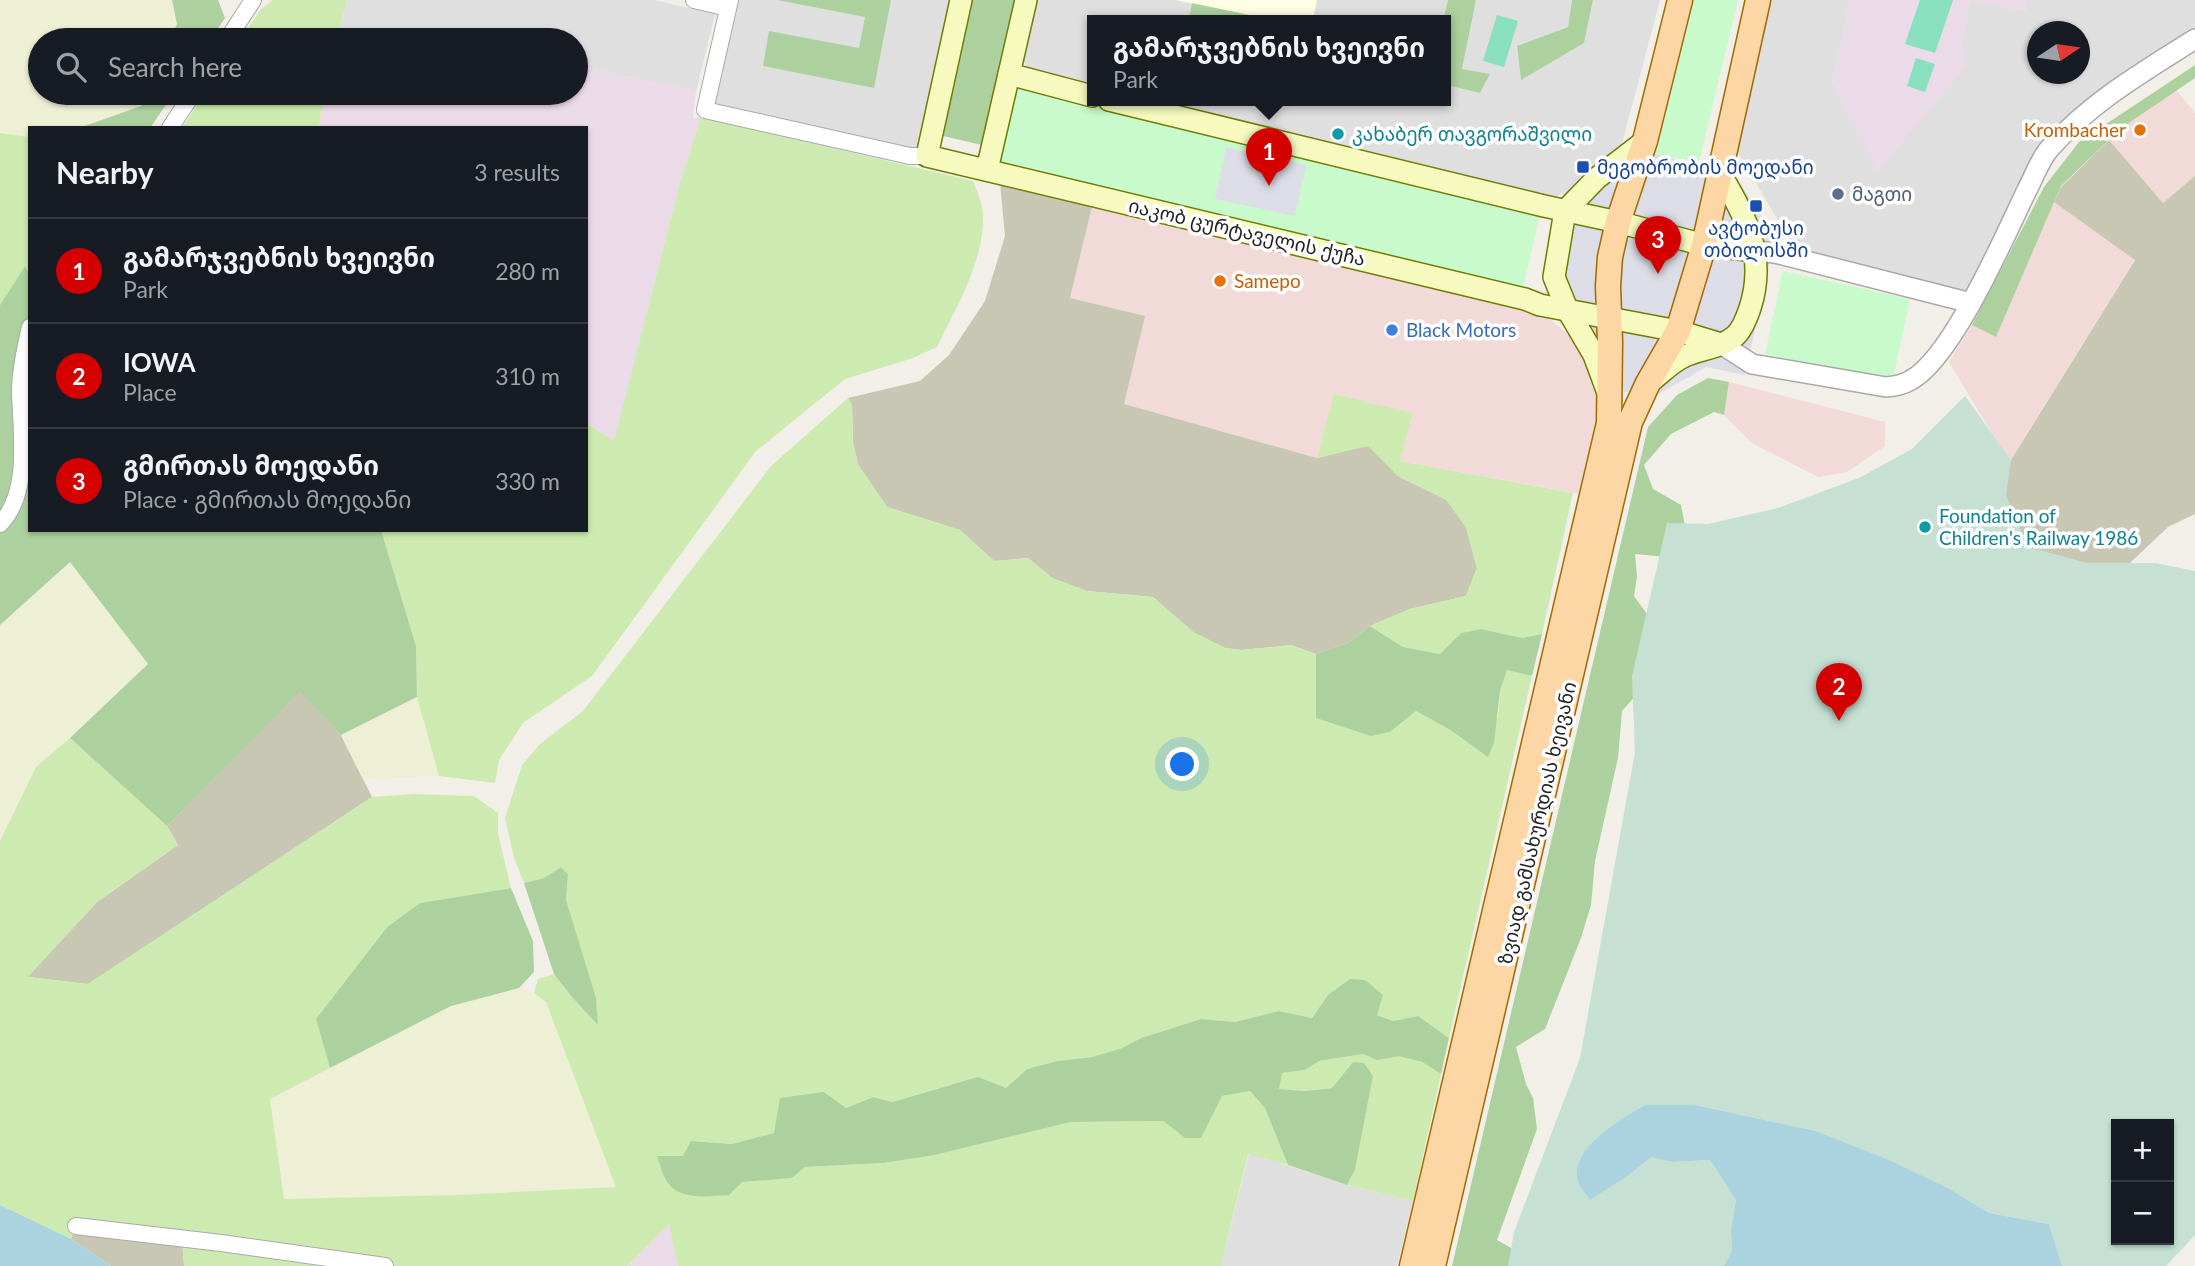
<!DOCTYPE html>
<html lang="en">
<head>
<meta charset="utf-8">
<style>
	body { margin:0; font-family:Lato,"Noto Sans Georgian",sans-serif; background:#242831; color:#f1f3f6 }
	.controls { position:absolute; right:21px; bottom:21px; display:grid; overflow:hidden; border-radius:0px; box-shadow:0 2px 5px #0004 }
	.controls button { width:63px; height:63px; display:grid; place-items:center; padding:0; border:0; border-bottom:2px solid #363941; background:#171b24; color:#f1f3f6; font:35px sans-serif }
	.compass { position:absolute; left:2027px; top:21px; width:63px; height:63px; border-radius:50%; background:#171b24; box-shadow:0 2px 5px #0004; rotate:77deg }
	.you { position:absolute; left:1183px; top:765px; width:24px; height:24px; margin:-18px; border:5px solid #fff; border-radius:50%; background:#1a73e8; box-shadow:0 0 0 10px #1a73e833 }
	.badge { display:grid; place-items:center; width:46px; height:46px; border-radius:50%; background:#d40000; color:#fff; font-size:23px; font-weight:700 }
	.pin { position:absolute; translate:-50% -58px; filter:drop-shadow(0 2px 4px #0008) }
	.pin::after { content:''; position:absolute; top:37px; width:24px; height:21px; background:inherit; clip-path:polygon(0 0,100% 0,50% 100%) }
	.popup { position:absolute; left:1087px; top:15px; width:364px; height:91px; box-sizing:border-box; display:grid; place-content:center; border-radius:0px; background:#171b24; filter:drop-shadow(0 2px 5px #0005); font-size:23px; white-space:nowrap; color:#9ea1a6 }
	.popup b { font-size:26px; color:#f1f3f6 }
	.popup::after { content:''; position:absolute; left:50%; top:100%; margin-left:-14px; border:14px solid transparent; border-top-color:#171b24 }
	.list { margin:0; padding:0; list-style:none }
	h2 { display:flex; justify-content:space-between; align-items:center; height:91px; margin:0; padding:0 28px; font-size:30px }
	h2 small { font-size:23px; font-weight:400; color:#9ea1a6 }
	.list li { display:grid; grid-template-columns:46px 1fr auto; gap:21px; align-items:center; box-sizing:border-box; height:105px; padding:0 28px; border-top:2px solid #363941 }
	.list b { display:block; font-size:26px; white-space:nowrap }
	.list p { margin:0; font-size:23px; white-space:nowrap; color:#9ea1a6 }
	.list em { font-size:23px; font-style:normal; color:#9ea1a6 }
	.icon { flex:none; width:38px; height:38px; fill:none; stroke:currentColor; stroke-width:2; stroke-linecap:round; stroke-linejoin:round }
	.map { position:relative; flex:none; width:2195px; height:1266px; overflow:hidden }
	.search { position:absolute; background:#171b24; box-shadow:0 2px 5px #0004; left:28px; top:28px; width:560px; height:77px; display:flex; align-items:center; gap:18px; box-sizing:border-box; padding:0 24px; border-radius:38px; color:#9ea1a6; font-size:26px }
	.panel { position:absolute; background:#171b24; box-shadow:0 2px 5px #0004; left:28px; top:126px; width:560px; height:406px; border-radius:0px }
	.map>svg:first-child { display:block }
	.residential { fill:#e0dfdf; fill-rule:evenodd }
	.commercial { fill:#f2dad9 }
	.industrial { fill:#ebdbe8 }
	.education { fill:#ffffe5 }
	.construction { fill:#c7c7b4 }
	.farmland { fill:#eef0d5 }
	.grass { fill:#cdebb0 }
	.forest { fill:#add19e }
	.wetland { fill:#c6e0d4; fill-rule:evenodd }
	.park { fill:#c8facc }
	.pitch { fill:#88e0be }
	.plaza { fill:#dddde8 }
	.water { fill:#aad3df }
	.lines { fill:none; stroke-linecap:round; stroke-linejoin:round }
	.minor-casing { stroke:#a9a9a9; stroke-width:18 }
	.tertiary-casing { stroke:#a9a9a9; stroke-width:22 }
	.secondary-casing { stroke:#707d05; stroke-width:24 }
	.primary-casing { stroke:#a06b00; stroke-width:27 }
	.minor { stroke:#fff; stroke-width:16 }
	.tertiary { stroke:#fff; stroke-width:19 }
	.secondary { stroke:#f7fabf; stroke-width:21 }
	.primary { stroke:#fcd6a4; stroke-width:24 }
	.food-dot { fill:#e8710a; stroke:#fff; stroke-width:2.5 }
	.culture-dot { fill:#0f9aa8; stroke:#fff; stroke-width:2.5 }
	.transit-dot { fill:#1a4fb4; stroke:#fff; stroke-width:2.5 }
	.service-dot { fill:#5c6f8a; stroke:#fff; stroke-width:2.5 }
	.shop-dot { fill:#3f7fe0; stroke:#fff; stroke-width:2.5 }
	.labels { text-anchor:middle; stroke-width:7; stroke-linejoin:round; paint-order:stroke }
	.food-label { font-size:19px; fill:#c56008; stroke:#fff; text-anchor:end }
	.culture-label { font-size:19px; fill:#0d838f; stroke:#fff; text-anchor:start }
	.transit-label { font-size:19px; fill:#164399; stroke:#fff; text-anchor:start }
	.service-label { font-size:19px; fill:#4e5e75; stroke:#fff; text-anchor:start }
	.street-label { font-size:19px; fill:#222; stroke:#fff }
	.shop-label { font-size:19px; fill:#366cbe; stroke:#fff; text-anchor:start }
</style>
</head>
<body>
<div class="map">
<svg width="2195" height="1266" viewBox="0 0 2195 1266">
	<rect width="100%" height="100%" fill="#f2efe9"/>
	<g class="residential">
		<path d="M 347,0 L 654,0 L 715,14 L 696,92 L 576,65 L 576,40 L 336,40 Z"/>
		<path d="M 735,0 L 952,0 L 917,149 L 716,106 L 713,93 Z"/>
		<path d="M 1028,0 L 1448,0 L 1443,20 L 1273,20 L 1193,4 L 1189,20 L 1092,20 L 1092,91 L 1034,77 L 1017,51 Z"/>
		<path d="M 1476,0 L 1572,0 L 1568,27 L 1517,47 L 1521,79 L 1584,43 L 1593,0 L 1660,0 L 1622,144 L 1552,201 L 1130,100 L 1446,100 L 1446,85 L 1479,93 L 1489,74 L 1462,69 Z"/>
		<path d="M 1771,0 L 1850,0 L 1832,83 L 1961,51 L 1970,0 L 2025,11 L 2027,0 L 2195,0 L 2195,36 L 2088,103 L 1967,296 L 1803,263 L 1736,149 ZM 2038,32 L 2080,32 L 2080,74 L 2038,74 Z"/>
		<path d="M 1249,1153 L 1347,1185 L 1413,1201 L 1397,1266 L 1221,1266 Z"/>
	</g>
	<g class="commercial">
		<path d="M 2176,90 L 2195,113 L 2195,176 L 2163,203 L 2109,140 L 2120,129 Z"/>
		<path d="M 2054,202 L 2135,259 L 2011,460 L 1993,435 L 1949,362 L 1972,325 L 1996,336 Z"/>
		<path d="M 1092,207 L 1545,315 L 1573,338 L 1595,380 L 1602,430 L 1591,496 L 1400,461 L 1413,413 L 1334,395 L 1317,458 L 1123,404 L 1070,298 Z"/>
		<path d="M 1729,382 L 1885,422 L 1885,446 L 1847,472 L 1818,477 L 1752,443 L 1724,415 Z"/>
	</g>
	<g class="industrial">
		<path d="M 1850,0 L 2027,0 L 2025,11 L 1970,1 L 1961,51 L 1969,64 L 1877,172 L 1832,83 Z"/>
		<path d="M 576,65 L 696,92 L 693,118 L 701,117 L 680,183 L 614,442 L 586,423 L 586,128 L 318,128 L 325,93 L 576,93 Z"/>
		<path d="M 669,1223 L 678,1266 L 627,1266 L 659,1233 Z"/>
	</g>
	<path class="education" d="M 1175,0 L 1317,0 L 1313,20 L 1273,20 Z"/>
	<g class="construction">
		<path d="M 2109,140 L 2163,203 L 2195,176 L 2195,514 L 2168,527 L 2113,579 L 2042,583 L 1998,508 L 2011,460 L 2135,260 L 2054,202 L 2061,187 Z"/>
		<path d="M 1000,183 L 1092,207 L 1070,298 L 1145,316 L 1124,404 L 1317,458 L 1368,445 L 1398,476 L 1446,499 L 1466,527 L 1477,568 L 1466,596 L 1410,609 L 1370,626 L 1348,643 L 1316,654 L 1291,645 L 1242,650 L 1225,648 L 1193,632 L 1153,597 L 1087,591 L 1052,578 L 1028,558 L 994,561 L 960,530 L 887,507 L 858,465 L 853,442 L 852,406 L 848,398 L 920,381 L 949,355 L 985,301 L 1005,236 Z"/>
		<path d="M 300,690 L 341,735 L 372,797 L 88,984 L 27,977 L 97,902 L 178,845 L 167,826 Z"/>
		<path d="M 76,1226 L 182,1239 L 184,1266 L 111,1266 L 71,1239 Z"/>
	</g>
	<g class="farmland">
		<path d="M 0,0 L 172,0 L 177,24 L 170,40 L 40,40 L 40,93 L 147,93 L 141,106 L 79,128 L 30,128 L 30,137 L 0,133 Z"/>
		<path d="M 70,562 L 148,664 L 70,738 L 36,767 L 0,841 L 0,625 Z"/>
		<path d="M 417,697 L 439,776 L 363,779 L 341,735 Z"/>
		<path d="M 519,988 L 534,993 L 546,1002 L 617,1187 L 455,1195 L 284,1200 L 270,1099 L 451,1006 Z"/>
	</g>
	<g class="grass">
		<path d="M 273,0 L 347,0 L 336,40 L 240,40 L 261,9 Z"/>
		<path d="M 205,93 L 325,93 L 318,128 L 182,128 Z"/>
		<path d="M 701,117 L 973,181 C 977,191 982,202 983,213 C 985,261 957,305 937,347 L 913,358 L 845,379 L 756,451 L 592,676 L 523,723 L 499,760 L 495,783 L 439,776 L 417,697 L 416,646 L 381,530 L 586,530 L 586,423 L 614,441 L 680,183 Z"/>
		<path d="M 0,133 L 30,137 L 30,276 L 25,266 L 0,305 Z"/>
		<path d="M 1334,394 L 1413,413 L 1400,461 L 1573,493 L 1542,634 L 1522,638 L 1481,629 L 1461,633 L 1440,654 L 1403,647 L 1370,626 L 1410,609 L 1466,596 L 1477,568 L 1466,527 L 1446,500 L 1398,476 L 1368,446 L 1317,458 Z"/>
		<path d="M 848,398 L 852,406 L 853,442 L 858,464 L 887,507 L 960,530 L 994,561 L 1028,558 L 1052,578 L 1087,591 L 1153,597 L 1193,632 L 1225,648 L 1242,650 L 1291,645 L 1316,654 L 1317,718 L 1390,732 L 1416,711 L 1452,731 L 1498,718 L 1500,691 L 1507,669 L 1532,676 L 1449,1038 L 1418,1016 L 1393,1021 L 1328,995 L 1312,1018 L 1279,1011 L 1235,1022 L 1201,1019 L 1141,1038 L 1122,1048 L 1092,1057 L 1057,1061 L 1027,1069 L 1006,1088 L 949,1085 L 892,1102 L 873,1097 L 845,1108 L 824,1092 L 774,1133 L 732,1144 L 691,1141 L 684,1156 L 658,1156 L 742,1182 L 792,1178 L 805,1167 L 884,1163 L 935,1155 L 1071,1122 L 1163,1121 L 1185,1138 L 1222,1096 L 1250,1091 L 1265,1107 L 1288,1165 L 1248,1154 L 1221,1266 L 678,1266 L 669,1224 L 627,1266 L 184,1266 L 182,1239 L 76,1226 L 71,1239 L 0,1205 L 0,841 L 36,767 L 70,738 L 167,826 L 178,845 L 97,902 L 28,977 L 88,984 L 372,797 L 414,794 L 474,796 L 498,813 L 498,834 L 511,888 L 420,903 L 387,927 L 316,1019 L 330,1068 L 270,1099 L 284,1199 L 455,1195 L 616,1187 L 546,1002 L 534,993 L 538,979 L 554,974 L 572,997 L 598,1023 L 566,900 L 568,874 L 561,867 L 544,878 L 524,883 L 514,858 L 505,818 L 522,765 L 540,744 L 583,711 L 771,466 Z"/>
		<path d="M 1363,1054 C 1385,1064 1382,1055 1401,1056 C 1416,1058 1429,1066 1441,1074 L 1413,1201 L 1347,1185 L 1355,1170 L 1373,1076 L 1353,1062 L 1332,1088 L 1305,1091 L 1278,1089 L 1282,1073 L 1305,1070 L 1319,1061 Z"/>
	</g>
	<g class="forest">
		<path d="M 172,0 L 218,0 L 225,18 L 210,40 L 170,40 L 177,24 Z"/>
		<path d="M 777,0 L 891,0 L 874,88 L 763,66 L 769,31 L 859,48 L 865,17 Z"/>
		<path d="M 968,0 L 1018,0 L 986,146 L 939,135 Z"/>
		<path d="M 1448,0 L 1476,0 L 1462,69 L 1490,74 L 1480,93 L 1446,85 L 1446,20 L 1443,20 Z"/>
		<path d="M 1572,0 L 1593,0 L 1584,43 L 1521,80 L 1517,46 L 1568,27 Z"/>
		<path d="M 1192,3 L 1273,20 L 1189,20 Z"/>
		<path d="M 2195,65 L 2195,78 L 2120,129 L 2061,186 L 1996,337 L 1972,325 L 2044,187 L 2079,142 Z"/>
		<path d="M 147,93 L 174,93 L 150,128 L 79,128 L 141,106 Z"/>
		<path d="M 25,266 L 30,276 L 30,530 L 381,530 L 416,646 L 417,697 L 341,735 L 300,691 L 167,826 L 70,738 L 148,664 L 70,562 L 0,625 L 0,305 Z"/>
		<path d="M 1708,378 L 1729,382 L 1724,415 L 1714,412 L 1671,434 L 1644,465 L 1653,489 L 1681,505 L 1688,542 L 1677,558 L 1635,554 L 1637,576 L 1634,596 L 1660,632 L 1646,684 L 1622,711 L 1618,758 L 1595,861 L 1591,905 L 1581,938 L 1545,1029 L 1516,1047 L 1526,1084 L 1533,1098 L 1537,1129 L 1497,1240 L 1531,1259 L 1699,1266 L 1452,1266 L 1648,427 L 1677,395 Z"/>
		<path d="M 1370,626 L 1403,647 L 1440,654 L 1461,633 L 1481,629 L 1522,638 L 1542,634 L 1532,676 L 1507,670 L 1500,691 L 1494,743 L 1488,757 L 1452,731 L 1416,711 L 1390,732 L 1371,736 L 1316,718 L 1316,654 L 1348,643 Z"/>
		<path d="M 561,867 L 568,874 L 566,900 L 596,998 L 598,1025 L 572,997 L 554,974 L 524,883 L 544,878 Z"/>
		<path d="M 511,888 L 533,941 L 534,972 L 519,988 L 451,1006 L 330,1068 L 316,1019 L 387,927 L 420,903 Z"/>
		<path d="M 1350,979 L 1365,980 L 1383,995 L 1377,1015 L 1393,1021 L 1418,1016 L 1449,1038 L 1441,1074 L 1422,1062 L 1399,1056 L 1377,1060 L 1363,1054 L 1319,1061 L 1305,1070 L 1282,1073 L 1279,1089 L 1305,1091 L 1332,1088 L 1353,1062 L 1364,1063 L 1373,1076 L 1355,1170 L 1347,1185 L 1288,1165 L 1265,1108 L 1250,1091 L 1222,1096 L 1201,1138 L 1185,1138 L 1163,1121 L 1071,1122 L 935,1155 L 884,1163 L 805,1167 L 792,1178 L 742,1182 L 729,1195 C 710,1196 681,1201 668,1183 C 663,1177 660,1164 657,1156 L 683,1156 L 691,1141 L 732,1144 L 774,1133 L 780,1098 L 824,1092 L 846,1108 L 873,1097 L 892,1102 L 978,1077 L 1006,1088 L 1027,1069 L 1057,1061 L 1092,1057 L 1122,1048 L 1141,1038 L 1201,1019 L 1235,1022 L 1279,1011 L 1312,1018 L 1328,995 Z"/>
	</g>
	<path class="wetland" d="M 1965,396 L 2011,460 L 2006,495 L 2028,547 L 2087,563 L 2156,563 L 2195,571 L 2195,1235 L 2166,1266 L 2062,1266 L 2049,1224 L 1989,1213 L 1948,1188 L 1888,1160 L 1816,1131 L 1695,1105 L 1630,1174 L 1651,1156 L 1673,1162 L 1710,1160 L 1736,1200 L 1731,1230 L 1732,1250 L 1724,1266 L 1508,1266 L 1514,1232 L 1580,1058 L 1635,752 L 1632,676 L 1667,523 L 1708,524 L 1778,508 L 1859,478 L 1912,449 ZM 2116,1124 L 2169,1124 L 2169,1240 L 2116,1240 Z"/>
	<g class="park">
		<path d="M 1684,0 L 1738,0 L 1699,162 L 1644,152 Z"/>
		<path d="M 1015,85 L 1541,208 L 1523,289 L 998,164 Z"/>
		<path d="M 1783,271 L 1910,299 L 1892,383 L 1765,354 Z"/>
	</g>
	<g class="pitch">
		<path d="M 1920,0 L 1953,0 L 1935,53 L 1905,44 Z"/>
		<path d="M 1497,15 L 1518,21 L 1504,67 L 1483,61 Z"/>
		<path d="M 1916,58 L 1935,64 L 1925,92 L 1907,86 Z"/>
	</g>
	<g class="plaza">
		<path d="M 1612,145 L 1732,171 L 1775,238 L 1745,375 L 1706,367 L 1657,395 L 1600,389 L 1575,337 L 1554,316 L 1542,311 L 1564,189 Z"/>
		<path d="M 1226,147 L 1306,165 L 1295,216 L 1215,199 Z"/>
	</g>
	<g class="water">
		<path d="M 1645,1105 L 1695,1105 L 1816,1131 L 1889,1160 L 1948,1188 L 1989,1213 L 2049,1224 L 2062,1266 L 1724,1266 L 1732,1250 L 1731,1230 L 1736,1200 L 1710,1160 L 1673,1162 L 1651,1157 L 1630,1174 L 1590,1200 C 1587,1194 1579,1187 1578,1181 C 1569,1148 1622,1119 1645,1105 Z"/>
		<path d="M 0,1205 L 71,1239 L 111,1266 L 0,1266 Z"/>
	</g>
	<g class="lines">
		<defs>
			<g id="minor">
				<path d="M 694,0 L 728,8"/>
				<path d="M 730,0 L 705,110 L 910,156 L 927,156"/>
				<path d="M 227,40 L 253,0"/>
				<path d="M 170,128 L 193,93"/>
				<path d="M 0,524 C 31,493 21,432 20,392 C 20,370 25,348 30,327"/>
				<path d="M 76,1226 L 221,1243 L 385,1266"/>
			</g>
			<g id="tertiary">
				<path d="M 1756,251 L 1775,253 L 1971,303"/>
				<path d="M 1721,344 L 1752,364 L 1886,387 C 1895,386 1903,385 1911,380 C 1953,357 2005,235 2027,190 C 2034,177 2040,159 2050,148 C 2091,102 2143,72 2195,39"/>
			</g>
			<g id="secondary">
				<path d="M 961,0 L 927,156 L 1525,299 L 1540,305 L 1678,331 L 1721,344"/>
				<path d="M 1009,74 L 1092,96"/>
				<path d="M 1109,100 L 1544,206 L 1618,222 L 1704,245 L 1756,251"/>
				<path d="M 987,170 L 1026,0"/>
				<path d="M 1651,381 C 1661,373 1673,361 1685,356 C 1701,349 1721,348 1735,336 C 1742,330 1747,317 1750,308 C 1767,256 1746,216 1719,172"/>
				<path d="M 1607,390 L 1594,355 L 1567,309 L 1554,277 L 1565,211 L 1597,178 L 1645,141"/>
			</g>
			<g id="primary">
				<path d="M 1412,1266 L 1609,423 L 1610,342 L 1608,286 L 1610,257 L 1618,222 L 1645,141 L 1680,0"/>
				<path d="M 1433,1266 L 1630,422 L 1648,383 L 1678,331 L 1704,245 L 1758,0"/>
			</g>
		</defs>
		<use href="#minor" class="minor-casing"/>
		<use href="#tertiary" class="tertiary-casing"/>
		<use href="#secondary" class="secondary-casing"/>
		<use href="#primary" class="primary-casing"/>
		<use href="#minor" class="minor"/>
		<use href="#tertiary" class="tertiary"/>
		<use href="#secondary" class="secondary"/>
		<use href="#primary" class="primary"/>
	</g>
	<g class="food-dot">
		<circle cx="2140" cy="130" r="7"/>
		<circle cx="1220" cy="281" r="7"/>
	</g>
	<g class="culture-dot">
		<circle cx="1338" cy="134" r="7"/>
		<circle cx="1925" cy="527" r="7"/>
	</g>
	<g class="transit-dot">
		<rect x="1576" y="160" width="14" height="14" rx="3.5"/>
		<rect x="1749" y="199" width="14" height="14" rx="3.5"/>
	</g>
	<circle class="service-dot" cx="1838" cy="194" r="7"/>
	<circle class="shop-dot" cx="1392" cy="330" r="7"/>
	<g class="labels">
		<g class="food-label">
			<text x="2126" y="137">Krombacher</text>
			<text x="1234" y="288" text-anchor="start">Samepo</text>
		</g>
		<g class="culture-label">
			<text x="1352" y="141">კახაბერ თავგორაშვილი</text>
			<text x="1939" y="523">Foundation of<tspan x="1939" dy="22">Children's Railway 1986</tspan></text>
		</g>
		<g class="transit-label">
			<text x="1597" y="174">მეგობრობის მოედანი</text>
			<text x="1756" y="235" text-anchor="middle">ავტობუსი<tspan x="1756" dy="22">თბილისში</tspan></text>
		</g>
		<g class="service-label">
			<text x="1852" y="201">მაგთი</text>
		</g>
		<g class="street-label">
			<text transform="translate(1247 232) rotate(13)" y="7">იაკობ ცურტაველის ქუჩა</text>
			<text transform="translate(1537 823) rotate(-77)" y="7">ზვიად გამსახურდიას ხეივანი</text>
		</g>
		<g class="shop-label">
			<text x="1406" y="337">Black Motors</text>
		</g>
	</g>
</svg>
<div class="controls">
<button>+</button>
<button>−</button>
</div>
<svg class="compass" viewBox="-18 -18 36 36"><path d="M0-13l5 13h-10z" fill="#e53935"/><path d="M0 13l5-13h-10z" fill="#9ea1a6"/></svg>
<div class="you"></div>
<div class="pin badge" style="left:1269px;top:186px">1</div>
<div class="popup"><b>გამარჯვებნის ხვეივნი</b>Park</div>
<div class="pin badge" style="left:1839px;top:721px">2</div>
<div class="pin badge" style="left:1658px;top:274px">3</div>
<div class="search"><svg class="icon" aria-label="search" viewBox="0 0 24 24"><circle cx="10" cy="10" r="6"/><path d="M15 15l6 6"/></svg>Search here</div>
<section class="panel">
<h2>Nearby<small>3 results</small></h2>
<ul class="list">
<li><span class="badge">1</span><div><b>გამარჯვებნის ხვეივნი</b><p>Park</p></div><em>280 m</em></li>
<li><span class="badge">2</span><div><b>IOWA</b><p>Place</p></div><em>310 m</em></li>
<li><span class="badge">3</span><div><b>გმირთას მოედანი</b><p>Place · გმირთას მოედანი</p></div><em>330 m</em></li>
</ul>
</section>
</div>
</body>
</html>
